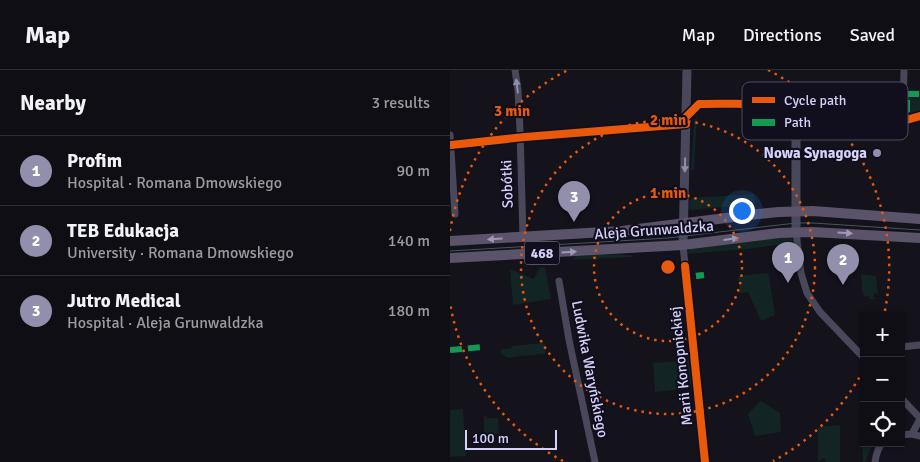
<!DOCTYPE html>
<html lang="en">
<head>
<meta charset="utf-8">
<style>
	body { margin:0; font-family:Signika,sans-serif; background:#1d1c22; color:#f1f3f6 }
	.controls { position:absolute; right:15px; bottom:15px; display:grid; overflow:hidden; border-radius:0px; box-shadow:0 1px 4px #0004 }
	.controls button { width:45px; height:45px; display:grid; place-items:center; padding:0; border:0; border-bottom:1px solid #2f2e34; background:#0f0e14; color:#f1f3f6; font:25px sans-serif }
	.scale { position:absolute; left:15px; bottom:12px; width:92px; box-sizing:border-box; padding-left:5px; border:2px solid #d5d2f9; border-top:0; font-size:14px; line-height:18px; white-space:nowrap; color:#d5d2f9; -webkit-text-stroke:4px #110f1e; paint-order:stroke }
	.you { position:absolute; left:291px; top:140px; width:18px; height:18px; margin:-12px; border:4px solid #fff; border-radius:50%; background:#1a73e8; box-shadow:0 0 0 8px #1a73e833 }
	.badge { display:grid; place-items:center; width:32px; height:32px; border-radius:50%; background:#918fab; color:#fff; font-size:16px; font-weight:700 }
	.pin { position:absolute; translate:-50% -41px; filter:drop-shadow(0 1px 2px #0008) }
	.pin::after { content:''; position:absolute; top:26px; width:18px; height:15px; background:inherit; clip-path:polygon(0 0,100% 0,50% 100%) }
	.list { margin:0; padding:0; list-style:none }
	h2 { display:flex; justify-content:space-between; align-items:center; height:65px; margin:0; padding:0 20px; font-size:21px }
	h2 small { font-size:16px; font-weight:400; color:#9b9ca0 }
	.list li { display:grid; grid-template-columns:32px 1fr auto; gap:15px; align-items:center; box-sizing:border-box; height:70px; padding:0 20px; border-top:1px solid #2f2e34 }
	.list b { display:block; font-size:19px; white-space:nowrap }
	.list p { margin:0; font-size:16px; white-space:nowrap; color:#9b9ca0 }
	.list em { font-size:16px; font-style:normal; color:#9b9ca0 }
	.icon { flex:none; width:28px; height:28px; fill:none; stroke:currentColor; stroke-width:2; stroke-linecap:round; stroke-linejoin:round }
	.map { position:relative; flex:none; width:470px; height:392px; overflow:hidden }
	header { display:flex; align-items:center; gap:30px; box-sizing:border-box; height:70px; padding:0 25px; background:#0f0e14; border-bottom:1px solid #2f2e34 }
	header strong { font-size:24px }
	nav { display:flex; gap:28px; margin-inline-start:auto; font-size:18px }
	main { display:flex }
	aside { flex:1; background:#0f0e14 }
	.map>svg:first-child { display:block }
	.green { fill:#132424 }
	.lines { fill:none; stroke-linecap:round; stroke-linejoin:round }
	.minor-tunnel { stroke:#312f3b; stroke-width:7; stroke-dasharray:7 3.5; stroke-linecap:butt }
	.minor { stroke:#49485a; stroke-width:7 }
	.tertiary { stroke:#49485a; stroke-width:9 }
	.primary { stroke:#5b536a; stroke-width:10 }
	.tram { stroke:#435561; stroke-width:1 }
	.quiet { stroke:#139951; stroke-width:6; stroke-dasharray:12 6; stroke-linecap:butt }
	.cycleway-casing { stroke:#110f1e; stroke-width:11 }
	.cycleway { stroke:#e8590c; stroke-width:8 }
	.oneway { fill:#8f8daa }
	.oneway2 { fill:#9e99b9 }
	.ring { fill:none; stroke:#e8590c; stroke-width:2.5; stroke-dasharray:2.5 5 }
	.poi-dot { fill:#918fab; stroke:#110f1e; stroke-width:2 }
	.labels { text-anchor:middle; stroke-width:4.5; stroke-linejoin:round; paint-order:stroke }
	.shield { fill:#110f1e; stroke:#9a98b7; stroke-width:1 }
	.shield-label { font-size:14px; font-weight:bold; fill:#d5d2f9 }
	.poi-label { font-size:15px; font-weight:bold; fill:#d5d2f9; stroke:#110f1e; text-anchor:end }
	.street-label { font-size:15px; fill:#d5d2f9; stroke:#110f1e }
	.key { fill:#110f1e; stroke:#4c4a60; stroke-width:1 }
	.key-label { font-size:14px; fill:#d5d2f9 }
	.centre { fill:#e8590c; stroke:#110f1e; stroke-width:2.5 }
	.ring-label { font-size:15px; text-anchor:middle; font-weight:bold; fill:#e8590c; stroke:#110f1e; stroke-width:4.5; stroke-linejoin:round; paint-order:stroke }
</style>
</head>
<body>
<header>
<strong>Map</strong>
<nav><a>Map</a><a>Directions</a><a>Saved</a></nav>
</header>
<main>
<aside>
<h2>Nearby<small>3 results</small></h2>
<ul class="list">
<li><span class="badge">1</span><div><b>Profim</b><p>Hospital · Romana Dmowskiego</p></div><em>90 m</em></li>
<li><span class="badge">2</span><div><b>TEB Edukacja</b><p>University · Romana Dmowskiego</p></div><em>140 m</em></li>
<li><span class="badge">3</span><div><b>Jutro Medical</b><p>Hospital · Aleja Grunwaldzka</p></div><em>180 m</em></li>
</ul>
</aside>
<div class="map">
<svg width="470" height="392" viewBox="0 0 470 392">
	<rect width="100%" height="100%" fill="#14121a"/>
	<g class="green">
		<path d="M 457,20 L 470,20 L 470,42 L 461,45 L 459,44 L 457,42 Z"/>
		<path d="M 247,46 L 244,100 L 241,100 L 244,52 Z"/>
		<path d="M 304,124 L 305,134 L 241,140 L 239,139 L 239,132 L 242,128 Z"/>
		<path d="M 336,167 L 341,168 L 344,173 L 297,179 L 237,184 L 237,182 L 241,179 Z"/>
		<path d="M 149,184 L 182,185 L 183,187 L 122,190 L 126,186 Z"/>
		<path d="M 95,197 L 101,229 L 63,235 L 60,199 L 84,209 L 89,198 Z"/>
		<path d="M 316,203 L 319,205 L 325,245 L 311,251 L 298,222 L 290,223 L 288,206 Z"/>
		<path d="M 411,204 L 426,206 L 428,225 L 425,223 L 423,227 L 426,229 L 420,229 L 419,226 L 415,227 L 412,221 Z"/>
		<path d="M 93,273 L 96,276 L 95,284 L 71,286 L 58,288 L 51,284 L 51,279 L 62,278 L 62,276 Z"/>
		<path d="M 239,290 L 242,318 L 205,322 L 203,293 Z"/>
		<path d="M 414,326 L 414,373 L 423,373 L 415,392 L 413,392 L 411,329 Z"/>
		<path d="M 311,331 L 330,343 L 331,362 L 305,366 L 298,344 Z"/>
		<path d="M 13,339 L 16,386 L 0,387 L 0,340 Z"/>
		<path d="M 34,346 L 37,346 L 37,348 L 48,348 L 49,364 L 34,364 Z"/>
		<path d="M 390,355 L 390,392 L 375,392 L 376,390 L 373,388 L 368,392 L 368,357 Z"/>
	</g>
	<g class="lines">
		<path class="minor-tunnel" d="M 246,206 L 254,205"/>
		<g class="minor">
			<path d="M 65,0 L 68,20 L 70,60 L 73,167"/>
			<path d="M 454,0 L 453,42 L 455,51"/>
			<path d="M 0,65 L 5,144"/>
			<path d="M 1,75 L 75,67 L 236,54"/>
			<path d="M 346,162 L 351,203 L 357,223 L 370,242 L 414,288"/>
			<path d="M 233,175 L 255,392"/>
			<path d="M 109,211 L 119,270 L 145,392"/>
			<path d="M 451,277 L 470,275"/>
			<path d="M 451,328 L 470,348"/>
			<path d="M 462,364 L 470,349"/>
			<path d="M 451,365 L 462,364 L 470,366"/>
			<path d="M 425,392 C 426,385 428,378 432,373"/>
		</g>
		<g class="tertiary">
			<path d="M 236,47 L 249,34 L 252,34 C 279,34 307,32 334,38 C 355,42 376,50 398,54 C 422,57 446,54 470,46"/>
			<path d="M 346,162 L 346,41"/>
			<path d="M 233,175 L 237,0"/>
		</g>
		<g class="primary">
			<path d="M 0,171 L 172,161 L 308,144 L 329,142 L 363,141 L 470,149"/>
			<path d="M 0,188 L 233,175 L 329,163 L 362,162 L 470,168"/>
		</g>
		<path class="tram" d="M 0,181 L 218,168 L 346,153 L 363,153 L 470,160"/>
		<g class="quiet">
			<path d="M 457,42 L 457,24 L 470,24"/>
			<path d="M 246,206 L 254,205"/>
			<path d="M 0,280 L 33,277"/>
		</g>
		<defs>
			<g id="cycleway">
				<path d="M 236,47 L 249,34 L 252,34 C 279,34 307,32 334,38 C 355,42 376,50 398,54 C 422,57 446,54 470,46"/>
				<path d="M 1,75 L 75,67 L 236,54"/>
				<path d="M 235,196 L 255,392"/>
			</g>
		</defs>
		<use href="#cycleway" class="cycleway-casing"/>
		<use href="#cycleway" class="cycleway"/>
	</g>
	<defs><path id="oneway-solid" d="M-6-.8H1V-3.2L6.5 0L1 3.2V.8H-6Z" transform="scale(1.25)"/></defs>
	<g class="oneway">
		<use href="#oneway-solid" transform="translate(67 16) rotate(-97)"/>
		<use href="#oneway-solid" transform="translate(235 95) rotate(91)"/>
	</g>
	<g class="oneway2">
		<use href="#oneway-solid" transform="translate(395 163) rotate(3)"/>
		<use href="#oneway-solid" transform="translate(45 169) rotate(177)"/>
		<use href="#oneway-solid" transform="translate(281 169) rotate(-7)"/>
		<use href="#oneway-solid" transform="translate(119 182) rotate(-3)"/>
	</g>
	<g class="ring">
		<circle cx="218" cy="197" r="74"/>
		<circle cx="218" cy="197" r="147"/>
		<path d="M413 301A221 221 0 0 1 323 391M113 391A221 221 0 0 1 0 233M0 161A221 221 0 0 1 118 0M318 0A221 221 0 0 1 434 245"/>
	</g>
	<circle class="poi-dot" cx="427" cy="83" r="5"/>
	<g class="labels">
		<rect class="shield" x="74.5" y="171.5" width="35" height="23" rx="4"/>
		<g class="shield-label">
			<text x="92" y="188">468</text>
		</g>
		<g class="poi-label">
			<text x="417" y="88">Nowa Synagoga</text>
		</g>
		<g class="street-label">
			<text transform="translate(57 114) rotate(-92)" y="5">Sobótki</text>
			<text transform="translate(204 160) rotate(-4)" y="5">Aleja Grunwaldzka</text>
			<text transform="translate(231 296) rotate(-96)" y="5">Marii Konopnickiej</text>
			<text transform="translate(140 299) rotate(79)" y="5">Ludwika Waryńskiego</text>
		</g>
	</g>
	<rect x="292" y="12" width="166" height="58" rx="8" class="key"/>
	<rect x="302" y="27" width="23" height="6" fill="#e8590c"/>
	<rect x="302" y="49" width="23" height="7" fill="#139951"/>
	<g class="key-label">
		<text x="334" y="35">Cycle path</text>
		<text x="334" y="57">Path</text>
	</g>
	<circle cx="218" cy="197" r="8" class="centre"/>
	<g class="ring-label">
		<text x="62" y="46">3 min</text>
		<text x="218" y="55">2 min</text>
		<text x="218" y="128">1 min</text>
	</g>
</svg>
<div class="controls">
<button>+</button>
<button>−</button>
<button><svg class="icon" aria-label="locate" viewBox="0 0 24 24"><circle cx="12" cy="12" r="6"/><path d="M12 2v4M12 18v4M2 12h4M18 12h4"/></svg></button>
</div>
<div class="scale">100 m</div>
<div class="you"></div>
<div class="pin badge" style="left:338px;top:213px">1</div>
<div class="pin badge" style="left:393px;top:215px">2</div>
<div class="pin badge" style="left:124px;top:152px">3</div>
</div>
</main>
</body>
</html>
